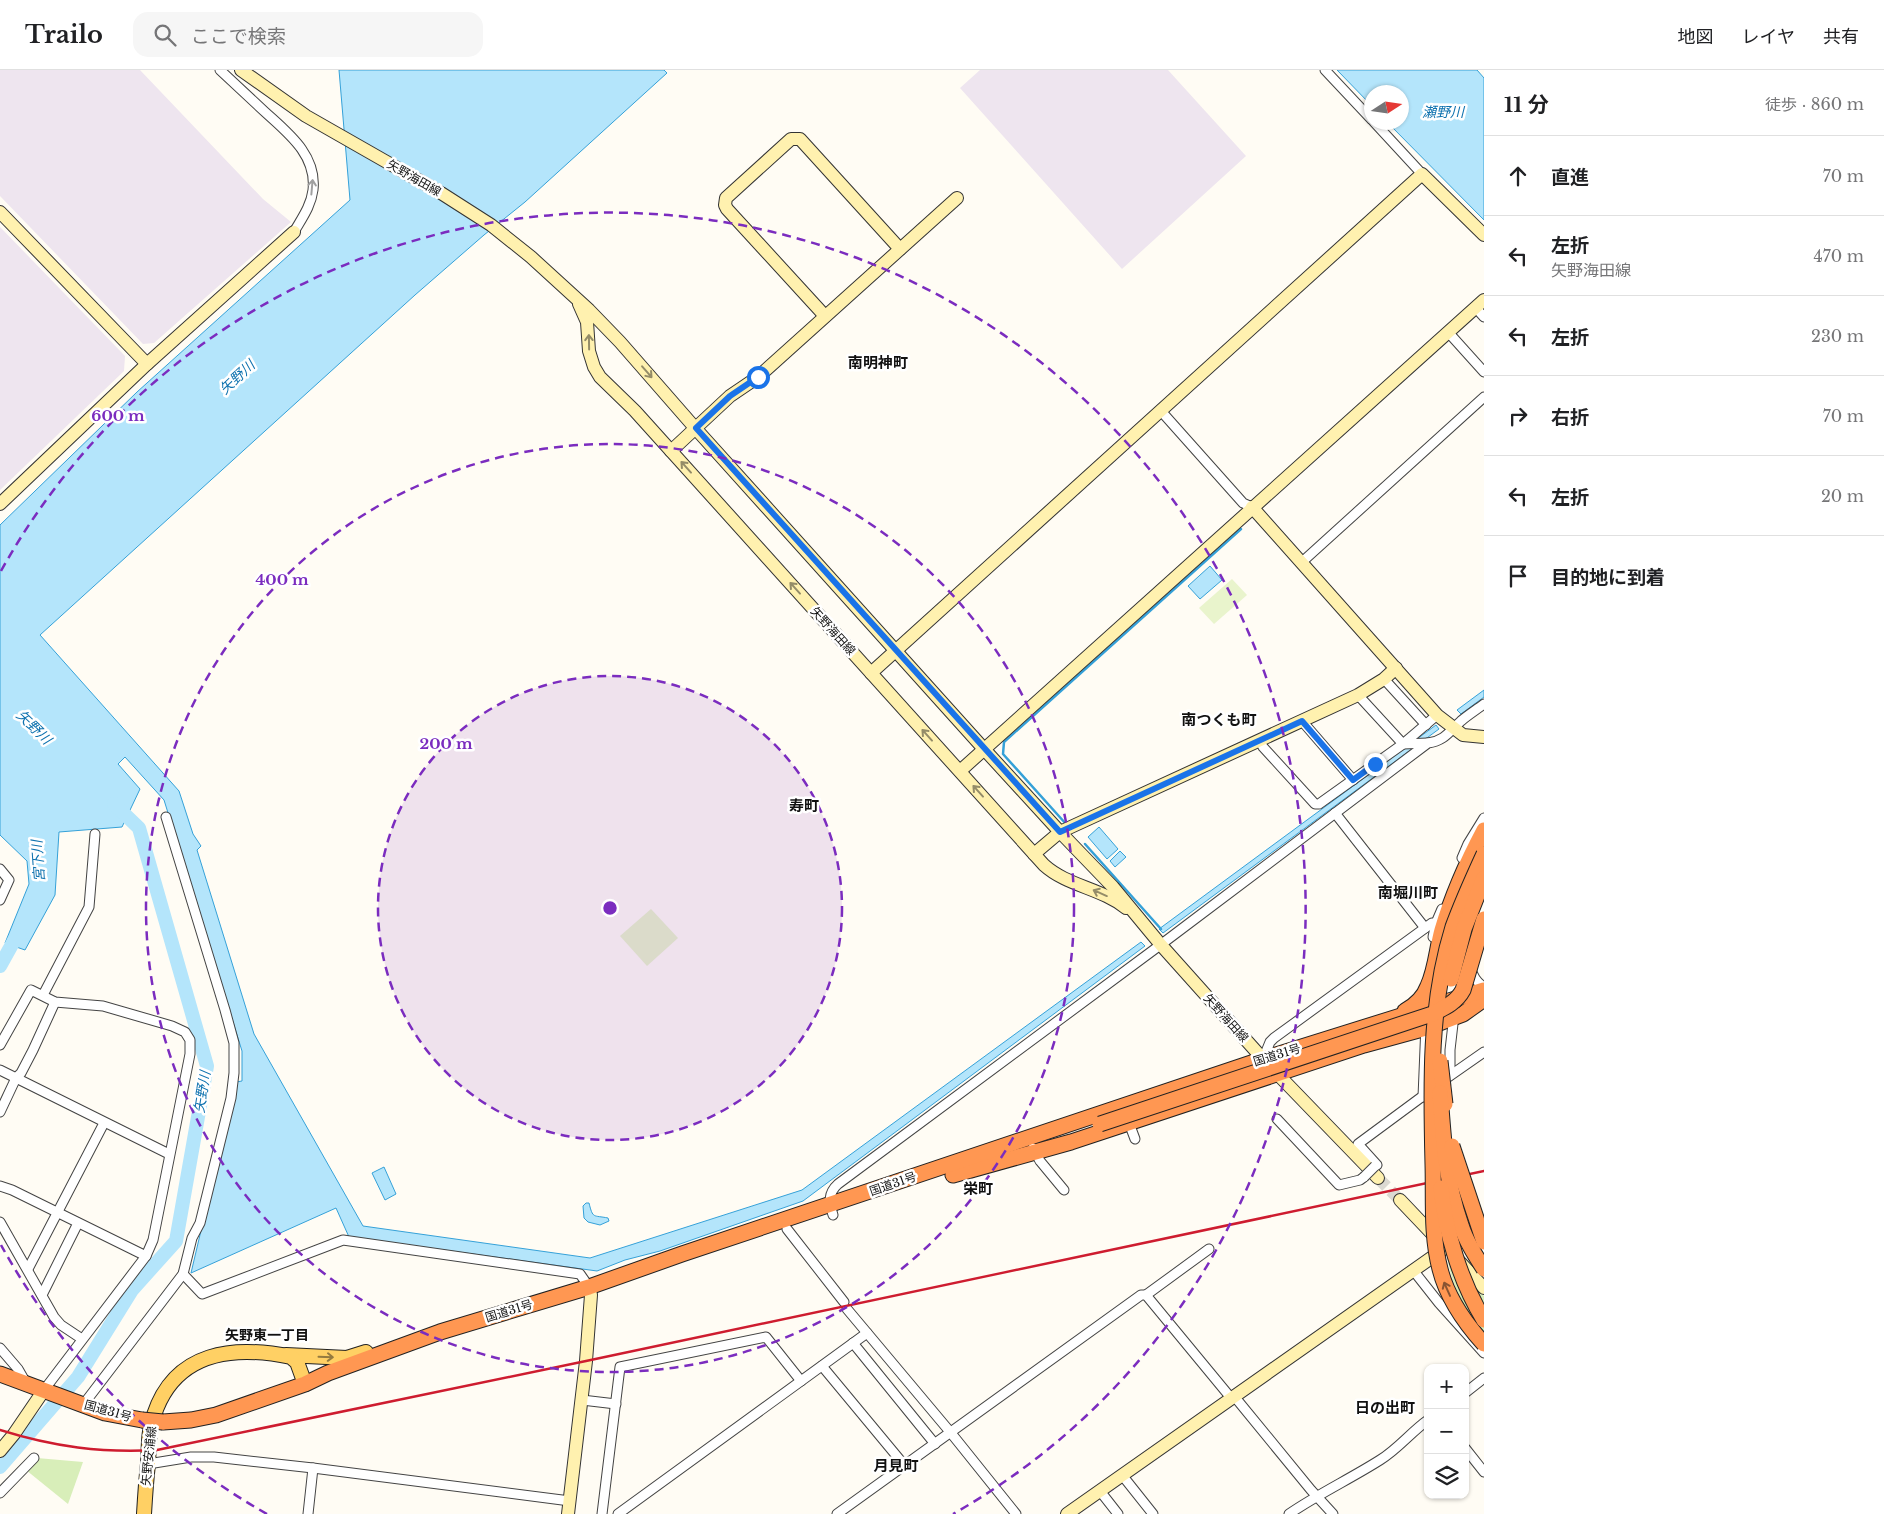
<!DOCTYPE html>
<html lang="ja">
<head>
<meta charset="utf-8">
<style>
	body { margin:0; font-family:"Libre Baskerville","Noto Sans JP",serif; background:#f6f6f6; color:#202124 }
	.controls { position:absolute; right:15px; bottom:15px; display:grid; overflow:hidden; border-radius:10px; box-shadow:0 1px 4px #0004 }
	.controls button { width:45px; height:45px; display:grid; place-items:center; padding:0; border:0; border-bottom:1px solid #e0e0e0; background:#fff; color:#202124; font:25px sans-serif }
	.compass { position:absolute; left:1364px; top:15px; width:45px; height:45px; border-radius:50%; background:#fff; box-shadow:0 1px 4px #0004; rotate:78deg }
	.stop { position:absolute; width:15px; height:15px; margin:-11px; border:4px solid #1a73e8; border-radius:50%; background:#fff }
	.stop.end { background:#1a73e8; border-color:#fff; box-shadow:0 1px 5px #0008 }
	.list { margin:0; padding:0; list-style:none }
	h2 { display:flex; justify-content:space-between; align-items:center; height:65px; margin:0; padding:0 20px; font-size:21px }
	h2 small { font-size:16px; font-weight:400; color:#757577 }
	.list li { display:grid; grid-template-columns:32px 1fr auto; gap:15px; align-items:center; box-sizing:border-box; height:80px; padding:0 20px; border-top:1px solid #e0e0e0 }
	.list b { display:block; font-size:19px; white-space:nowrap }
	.list p { margin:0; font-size:16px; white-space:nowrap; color:#757577 }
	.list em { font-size:16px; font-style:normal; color:#757577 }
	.icon { flex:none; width:28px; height:28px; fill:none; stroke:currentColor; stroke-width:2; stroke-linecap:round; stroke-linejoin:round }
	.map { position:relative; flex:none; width:1484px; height:1444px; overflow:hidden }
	header { display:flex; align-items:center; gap:30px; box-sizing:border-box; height:70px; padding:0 25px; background:#fff; border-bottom:1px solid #e0e0e0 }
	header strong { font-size:24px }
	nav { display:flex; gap:28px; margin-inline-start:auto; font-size:18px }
	.search { width:350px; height:45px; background:#f6f6f6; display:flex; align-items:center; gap:12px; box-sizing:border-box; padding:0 18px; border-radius:15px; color:#757577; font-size:19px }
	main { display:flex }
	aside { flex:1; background:#fff }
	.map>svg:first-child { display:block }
	.industrial { fill:#eee5ef }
	.green { fill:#d8eeb9 }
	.pitch { fill:#e9f4cc }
	.water { fill:#b4e5fb; stroke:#35a1d8 }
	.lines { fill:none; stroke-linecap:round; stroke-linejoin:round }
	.stream { stroke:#35a1d8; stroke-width:2.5 }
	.river { stroke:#b4e5fb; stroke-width:14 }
	.secondary-tunnel { stroke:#dbd9d2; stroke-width:12; stroke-dasharray:12 6; stroke-linecap:butt }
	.street-casing { stroke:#444; stroke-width:11 }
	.secondary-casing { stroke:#333; stroke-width:14 }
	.primary-casing { stroke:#222; stroke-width:16 }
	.highway-casing { stroke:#222; stroke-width:17 }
	.street { stroke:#fff; stroke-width:9 }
	.secondary { stroke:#fff1af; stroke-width:12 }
	.primary { stroke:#ffd064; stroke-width:14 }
	.highway { stroke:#ff9752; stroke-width:15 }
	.rail { stroke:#ce1c2f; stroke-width:2.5 }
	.street-bridge-casing { stroke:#444; stroke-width:11; stroke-linecap:butt }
	.highway-bridge-casing { stroke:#222; stroke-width:17; stroke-linecap:butt }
	.street-bridge { stroke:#fff; stroke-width:9 }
	.highway-bridge { stroke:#ff9752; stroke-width:15 }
	.oneway { stroke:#a0a0a0 }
	.oneway2 { stroke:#948c68 }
	.oneway3 { stroke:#885432 }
	.oneway4 { stroke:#947a3f }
	.route { stroke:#1a73e8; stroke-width:6 }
	.ring { fill:none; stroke:#7b2cbf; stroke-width:2.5; stroke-dasharray:9 6 }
	.labels { text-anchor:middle; stroke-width:5; stroke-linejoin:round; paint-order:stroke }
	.street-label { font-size:12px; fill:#111; stroke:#fff }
	.water-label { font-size:14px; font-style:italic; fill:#0e72af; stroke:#fff }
	.neighbourhood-label { font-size:14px; font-weight:bold; fill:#111; stroke:#fff }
	.quarter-label { font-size:15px; font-weight:bold; fill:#111; stroke:#fff }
	.centre { fill:#7b2cbf; stroke:#fff; stroke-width:2.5 }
	.ring-label { font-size:15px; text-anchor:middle; font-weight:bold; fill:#7b2cbf; stroke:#fff; stroke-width:5; stroke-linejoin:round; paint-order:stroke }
</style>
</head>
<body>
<header>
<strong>Trailo</strong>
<div class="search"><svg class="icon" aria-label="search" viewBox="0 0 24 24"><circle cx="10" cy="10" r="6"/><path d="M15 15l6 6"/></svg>ここで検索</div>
<nav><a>地図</a><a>レイヤ</a><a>共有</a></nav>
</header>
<main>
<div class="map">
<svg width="1484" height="1444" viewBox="0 0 1484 1444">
	<rect width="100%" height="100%" fill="#fffcf4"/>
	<g class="industrial">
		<path d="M 0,0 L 140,0 L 263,129 L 291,152 L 154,273 L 143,274 L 0,126 Z"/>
		<path d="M 980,0 L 1168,0 L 1246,86 L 1122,199 L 960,18 Z"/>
		<path d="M 0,157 L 125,286 L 124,301 L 0,420 Z"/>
	</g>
	<g class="green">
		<path d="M 1447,1187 L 1484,1226 L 1484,1265 C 1465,1239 1453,1220 1447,1187 Z"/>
		<path d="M 37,1388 L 83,1392 L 68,1434 L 26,1400 Z"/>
	</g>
	<g class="pitch">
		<path d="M 1232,509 L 1247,525 L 1214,554 L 1199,538 Z"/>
		<path d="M 651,839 L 678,868 L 647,896 L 620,866 Z"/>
	</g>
	<g class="water">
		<path d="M 339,0 L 664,0 L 667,3 L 525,132 L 484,165 L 415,225 L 40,565 L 179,721 L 193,764 L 201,776 L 197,780 L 254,964 L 363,1156 L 590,1188 L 802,1120 L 1141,872 L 1145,876 L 803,1131 L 660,1181 L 625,1190 L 597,1201 L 349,1167 L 336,1138 L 191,1203 L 236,1012 L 242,1011 L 242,981 L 164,730 L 125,687 L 118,694 L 140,719 L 122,757 L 59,762 L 55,825 L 25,880 L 5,873 L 29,814 L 27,791 L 0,765 L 0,455 L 137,322 L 350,130 Z"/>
		<path d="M 1337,0 L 1477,0 L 1484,8 L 1484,150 L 1388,53 L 1402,52 L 1402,22 L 1372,22 L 1371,35 Z"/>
		<path d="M 1210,496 L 1222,510 L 1200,529 L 1188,516 Z"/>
		<path d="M 1484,620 L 1484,627 L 1461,644 L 1457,640 Z"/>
		<path d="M 1436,655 L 1439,659 L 1163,863 L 1159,859 Z"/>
		<path d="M 1099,757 L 1118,779 L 1107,789 L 1088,767 Z"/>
		<path d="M 1120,781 L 1126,787 L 1115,797 L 1110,791 Z"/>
		<path d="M 384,1097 L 396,1124 L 385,1130 L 372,1103 Z"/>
		<path d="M 586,1133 L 589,1133 C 593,1149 593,1145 608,1148 L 609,1151 L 600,1155 L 588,1152 L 584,1148 L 583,1136 Z"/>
	</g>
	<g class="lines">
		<g class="stream">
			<path d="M 1066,754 L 1003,684 L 1004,672 L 1241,459"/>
			<path d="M 1085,774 L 1161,859"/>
		</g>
		<g class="river">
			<path d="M 0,896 L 20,860"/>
			<path d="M 0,1397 L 78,1307 L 132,1220 L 176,1171 L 207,996 L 139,758 L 114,734"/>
		</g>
		<path class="secondary-tunnel" d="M 1378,1108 L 1400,1130"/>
		<defs>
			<g id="street">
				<path d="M 220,0 C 235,14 250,28 265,42 C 288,63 317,85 313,120 C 311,136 302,148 294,162"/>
				<path d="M 1325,0 L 1372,50"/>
				<path d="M 1374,52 L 1422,104"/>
				<path d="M 1475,237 L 1484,247"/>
				<path d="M 1448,262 L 1484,302"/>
				<path d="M 1161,341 L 1243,433 L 1252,437"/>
				<path d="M 1302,492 L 1484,327"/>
				<path d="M 1384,609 L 1426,655"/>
				<path d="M 1358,625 L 1403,674 L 1428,673"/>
				<path d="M 1302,651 L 1353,710"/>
				<path d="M 1260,671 L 1263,677 L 1315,734 L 1319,734 L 1403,674 L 1437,645"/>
				<path d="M 1335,743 L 1425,858"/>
				<path d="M 1462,788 L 1468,774 L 1484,748"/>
				<path d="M 0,799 L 9,810 L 0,830"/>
				<path d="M 1433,867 L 1436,853 L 1442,839"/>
				<path d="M 1470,897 C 1473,906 1476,912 1484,917"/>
				<path d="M 43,925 L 89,837 L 95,764"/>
				<path d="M 0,975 L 31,920 L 55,932 L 103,936 L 172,956 L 185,962 L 190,970 L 190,984 L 153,1170 L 146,1186 L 44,1320"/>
				<path d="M 1263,989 L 1270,972 L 1274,968 L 1432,853 L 1436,853"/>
				<path d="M 0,1000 L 169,1084"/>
				<path d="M 1450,1005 L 1450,980 L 1454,945"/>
				<path d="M 1441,1012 L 1484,982"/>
				<path d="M 1423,1027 L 1426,954"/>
				<path d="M 0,1042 L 16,1008 L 21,1003 L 33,980 L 55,932"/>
				<path d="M 1277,1049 L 1339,1115 L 1360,1110 L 1364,1107"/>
				<path d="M 1129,1053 L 1135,1069"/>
				<path d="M 1033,1078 L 1040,1091 L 1064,1120"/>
				<path d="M 1375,1096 L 1377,1095 L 1358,1074 L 1427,1023"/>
				<path d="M 0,1116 L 12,1120 L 146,1186"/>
				<path d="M 833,1145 C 829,1132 828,1123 838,1114 L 1167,870 L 1428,673 C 1444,671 1449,662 1461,651 C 1468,645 1476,640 1484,634"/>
				<path d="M 0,1152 L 54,1247 L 61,1255 L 82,1269"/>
				<path d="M 787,1159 L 844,1232"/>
				<path d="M 28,1199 L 104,1053"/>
				<path d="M 1413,1200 L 1439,1233 L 1484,1283"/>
				<path d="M 183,1204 L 202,1224 L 343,1170 L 580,1204 L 589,1217"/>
				<path d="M 42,1225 L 78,1153"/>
				<path d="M 1146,1225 L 1209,1179"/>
				<path d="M 847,1239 L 951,1363 L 1016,1444"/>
				<path d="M 853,1273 L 935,1374"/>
				<path d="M 0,1278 L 18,1299 L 26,1313"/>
				<path d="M 822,1296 L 905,1396"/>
				<path d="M 1465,1323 L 1484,1308"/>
				<path d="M 1234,1326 L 1311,1420 L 1333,1444"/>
				<path d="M 582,1330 L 616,1334"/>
				<path d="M 83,1335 L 183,1204 L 192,1168 L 200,1153 L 231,1028 L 234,1003 L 234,973 L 225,940 L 166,747"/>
				<path d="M 1465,1378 L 1484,1402"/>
				<path d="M 148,1394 L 191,1387 L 214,1387 L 313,1398 L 570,1431"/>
				<path d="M 1122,1405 L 1153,1444"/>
				<path d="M 1100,1421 L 1118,1444"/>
				<path d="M 0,1423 L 34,1388"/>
				<path d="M 308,1444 L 313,1398"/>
				<path d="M 602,1444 L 620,1297 L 766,1267 L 801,1311"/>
				<path d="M 618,1444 L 867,1263"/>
				<path d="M 837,1444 L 1141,1225 L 1146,1225 L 1231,1328"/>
				<path d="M 1289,1444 C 1318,1424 1350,1409 1380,1390 C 1398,1379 1411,1362 1428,1350"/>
			</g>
			<g id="secondary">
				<path d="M 241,0 L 306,46 L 441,123 L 491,155 L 531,187 L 589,240 L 620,272 L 696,359 L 984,679 L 1060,762 L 1113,817 L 1161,875 L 1263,989 L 1378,1108"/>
				<path d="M 0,142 L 147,294"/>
				<path d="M 579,234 L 587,252 L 589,281 L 594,297 L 600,307 L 635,341 L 1044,795 C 1067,816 1101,818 1126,838"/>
				<path d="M 825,246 L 727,139 L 725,135 L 726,128 L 791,69 L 800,69 L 900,179"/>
				<path d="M 671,381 L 730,326 L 758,307 L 957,128"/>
				<path d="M 0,434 L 147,294 L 294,162"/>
				<path d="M 1252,437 L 1437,645 L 1463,665 L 1484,667"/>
				<path d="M 871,603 L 1422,104 L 1484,165"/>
				<path d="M 960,701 L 1484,230"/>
				<path d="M 1034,784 L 1060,762 L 1358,625 L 1384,609 L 1396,598"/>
				<path d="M 1400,1130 L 1438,1170"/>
				<path d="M 1458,1190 L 1484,1218"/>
				<path d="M 0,1381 L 14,1364 L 44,1320"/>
				<path d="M 568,1444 L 586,1291 L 591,1225 L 589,1217"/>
				<path d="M 1067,1444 L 1441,1181"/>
			</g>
			<g id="primary">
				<path d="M 286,1285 L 347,1288 L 366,1282"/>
				<path d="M 144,1444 C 145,1427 146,1411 148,1394 C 149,1378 148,1361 154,1345 C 175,1281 234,1275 291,1287 L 297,1292 L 305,1314"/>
			</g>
			<g id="highway">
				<path d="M 1405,941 C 1416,935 1424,927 1428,916 C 1436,899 1437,878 1442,860 C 1452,826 1467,792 1484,760"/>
				<path d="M 953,1105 L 1071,1072 L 1364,975 L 1426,958 L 1463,944 L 1484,929"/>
				<path d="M 0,1304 L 105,1343 L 142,1350"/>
				<path d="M 163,1352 L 191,1350 L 216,1345 L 305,1314 L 328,1303 L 440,1262 L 589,1217 L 682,1184 L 1263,989 L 1484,920"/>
			</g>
		</defs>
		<use href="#street" class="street-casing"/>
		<use href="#secondary" class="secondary-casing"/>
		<use href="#primary" class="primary-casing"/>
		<use href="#highway" class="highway-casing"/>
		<use href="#street" class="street"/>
		<use href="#secondary" class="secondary"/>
		<use href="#primary" class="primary"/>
		<use href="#highway" class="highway"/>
		<path class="rail" d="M 0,1360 C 54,1377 101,1383 157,1380 L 586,1291 L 1484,1101"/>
		<defs>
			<path id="street-bridge" d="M 1364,1107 L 1375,1096"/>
			<g id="highway-bridge">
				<path d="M 1484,784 C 1473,808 1462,832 1453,857 C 1429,934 1431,1015 1433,1094 C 1434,1129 1431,1165 1440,1199 C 1447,1227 1465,1253 1484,1274"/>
				<path d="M 1451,909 L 1464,859 L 1484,808"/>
				<path d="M 1440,991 L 1445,1034"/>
				<path d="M 1440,1023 C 1443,1068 1446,1113 1461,1155 C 1466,1171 1475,1185 1484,1199"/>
				<path d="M 1100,1054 L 1432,944 C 1444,938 1456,933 1463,920 L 1484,849"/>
				<path d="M 1452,1076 L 1484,1172"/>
				<path d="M 1441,1118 C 1446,1163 1460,1211 1484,1250"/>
				<path d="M 142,1350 L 163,1352"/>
			</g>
		</defs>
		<use href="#street-bridge" class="street-bridge-casing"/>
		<use href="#highway-bridge" class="highway-bridge-casing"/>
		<use href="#street-bridge" class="street-bridge"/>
		<use href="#highway-bridge" class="highway-bridge"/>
	</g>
	<defs><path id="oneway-shaft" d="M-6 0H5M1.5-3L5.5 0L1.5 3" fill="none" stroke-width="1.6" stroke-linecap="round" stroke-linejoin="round" transform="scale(1.25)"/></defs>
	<use class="oneway" href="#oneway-shaft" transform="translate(312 117) rotate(-85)"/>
	<g class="oneway2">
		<use href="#oneway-shaft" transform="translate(589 272) rotate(-91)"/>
		<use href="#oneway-shaft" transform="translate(647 302) rotate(49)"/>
		<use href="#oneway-shaft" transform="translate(686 397) rotate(-132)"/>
		<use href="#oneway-shaft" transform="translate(795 518) rotate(-132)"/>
		<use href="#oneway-shaft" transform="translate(927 665) rotate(-132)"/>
		<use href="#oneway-shaft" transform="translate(978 721) rotate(-132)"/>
		<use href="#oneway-shaft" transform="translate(1100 823) rotate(-156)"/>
	</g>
	<use class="oneway3" href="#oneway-shaft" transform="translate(1447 1219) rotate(-114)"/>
	<use class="oneway4" href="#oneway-shaft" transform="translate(326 1287) rotate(2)"/>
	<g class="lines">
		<path class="route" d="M 758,307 L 730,326 L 696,358 L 1060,762 L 1302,651 L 1353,710 L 1375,694"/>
	</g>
	<circle cx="610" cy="838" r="232" fill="#7b2cbf" fill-opacity=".12"/>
	<g class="ring">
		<circle cx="610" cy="838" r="232"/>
		<circle cx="610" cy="838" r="464"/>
		<path d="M267 1444A696 696 0 0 1 1 1175M1 501A696 696 0 1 1 953 1444"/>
	</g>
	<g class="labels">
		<g class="street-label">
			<text transform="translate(414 108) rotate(30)" y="4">矢野海田線</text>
			<text transform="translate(833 561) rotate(48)" y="4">矢野海田線</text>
			<text transform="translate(1226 948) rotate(48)" y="4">矢野海田線</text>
			<text transform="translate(1277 985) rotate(-17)" y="4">国道31号</text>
			<text transform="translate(893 1114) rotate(-19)" y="4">国道31号</text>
			<text transform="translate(509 1241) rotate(-17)" y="4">国道31号</text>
			<text transform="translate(108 1341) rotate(16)" y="4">国道31号</text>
			<text transform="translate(149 1386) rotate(-84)" y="4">矢野安浦線</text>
		</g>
		<g class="water-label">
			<text x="1443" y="47">瀬野川</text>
			<text transform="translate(237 307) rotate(-43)" y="5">矢野川</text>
			<text transform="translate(34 657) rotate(44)" y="5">矢野川</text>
			<text transform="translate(38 791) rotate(-94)" y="5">宮下川</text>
			<text transform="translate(202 1022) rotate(-81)" y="5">矢野川</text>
		</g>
		<g class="neighbourhood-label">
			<text x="267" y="1270">矢野東一丁目</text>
		</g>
		<g class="quarter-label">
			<text x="878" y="298">南明神町</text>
			<text x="1219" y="655">南つくも町</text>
			<text x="804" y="741">寿町</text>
			<text x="1408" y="828">南堀川町</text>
			<text x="978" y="1124">栄町</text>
			<text x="1385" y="1343">日の出町</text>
			<text x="896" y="1401">月見町</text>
		</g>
	</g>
	<circle cx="610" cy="838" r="8" class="centre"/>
	<g class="ring-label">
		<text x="118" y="351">600 m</text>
		<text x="282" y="515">400 m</text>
		<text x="446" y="679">200 m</text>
	</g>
</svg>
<div class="controls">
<button>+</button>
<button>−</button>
<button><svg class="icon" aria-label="layers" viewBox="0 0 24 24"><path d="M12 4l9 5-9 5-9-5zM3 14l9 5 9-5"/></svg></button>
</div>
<svg class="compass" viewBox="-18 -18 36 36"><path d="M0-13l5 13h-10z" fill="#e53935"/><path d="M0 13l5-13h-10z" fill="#757577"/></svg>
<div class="stop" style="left:758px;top:307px"></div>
<div class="stop end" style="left:1375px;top:694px"></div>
</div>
<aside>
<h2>11 分<small>徒歩 · 860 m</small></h2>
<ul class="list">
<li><svg class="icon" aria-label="ahead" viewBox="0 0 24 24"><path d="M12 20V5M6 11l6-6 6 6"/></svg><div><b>直進</b></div><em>70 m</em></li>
<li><svg class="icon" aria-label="left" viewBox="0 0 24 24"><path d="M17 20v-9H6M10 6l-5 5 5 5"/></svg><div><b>左折</b><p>矢野海田線</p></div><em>470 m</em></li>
<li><svg class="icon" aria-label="left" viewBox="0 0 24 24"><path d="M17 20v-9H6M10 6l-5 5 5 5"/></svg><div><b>左折</b></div><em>230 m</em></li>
<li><svg class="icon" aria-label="right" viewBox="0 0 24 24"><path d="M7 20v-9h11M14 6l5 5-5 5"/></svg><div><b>右折</b></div><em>70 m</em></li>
<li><svg class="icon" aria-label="left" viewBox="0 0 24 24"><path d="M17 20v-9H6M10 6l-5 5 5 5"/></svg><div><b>左折</b></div><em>20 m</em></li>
<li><svg class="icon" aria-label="arrive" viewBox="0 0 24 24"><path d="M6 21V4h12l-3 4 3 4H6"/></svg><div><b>目的地に到着</b></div></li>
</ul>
</aside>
</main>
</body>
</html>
